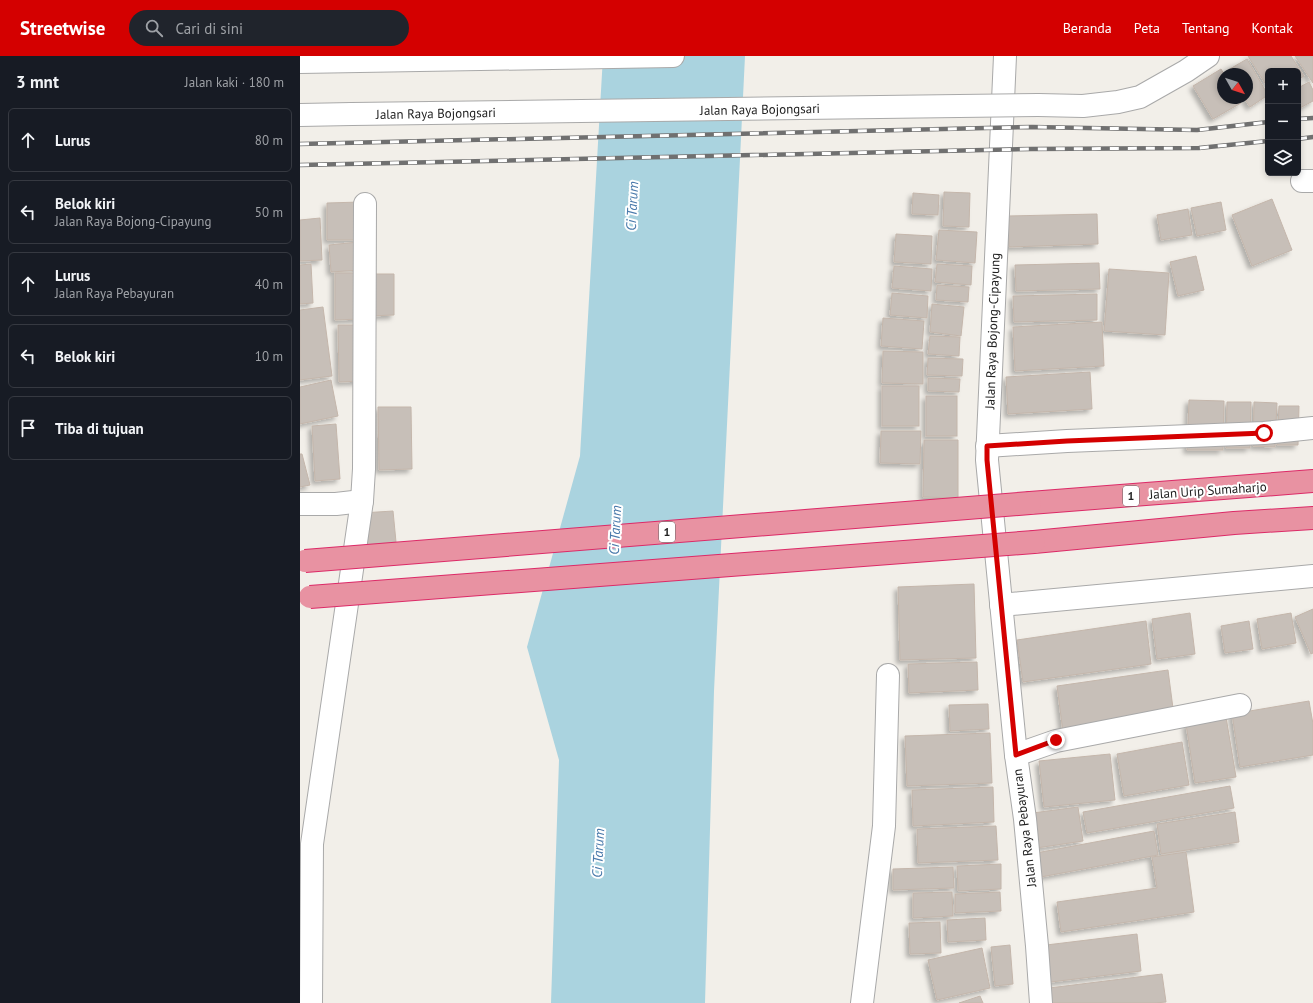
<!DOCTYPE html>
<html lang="id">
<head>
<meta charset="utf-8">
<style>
	body { margin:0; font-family:"PT Sans",sans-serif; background:#20242c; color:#f1f3f6 }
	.controls { position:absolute; right:12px; top:12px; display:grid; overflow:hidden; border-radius:6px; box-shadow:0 2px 6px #0003 }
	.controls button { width:36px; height:36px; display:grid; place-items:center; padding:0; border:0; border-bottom:1px solid #363941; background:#171b24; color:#f1f3f6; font:20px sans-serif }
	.compass { position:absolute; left:917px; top:12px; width:36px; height:36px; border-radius:50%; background:#171b24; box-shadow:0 2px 6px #0003; rotate:129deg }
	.stop { position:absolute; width:12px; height:12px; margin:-9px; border:3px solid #d40000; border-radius:50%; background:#fff }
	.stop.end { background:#d40000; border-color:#fff; box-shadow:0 1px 4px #0008 }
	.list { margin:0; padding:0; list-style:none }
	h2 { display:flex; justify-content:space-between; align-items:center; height:52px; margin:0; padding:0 16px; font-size:17px }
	h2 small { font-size:13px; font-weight:400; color:#9ea1a6 }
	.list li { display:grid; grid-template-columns:26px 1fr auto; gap:12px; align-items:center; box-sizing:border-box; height:64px; margin:0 8px 8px; padding:0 8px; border:1px solid #363941; border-radius:6px }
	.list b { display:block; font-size:15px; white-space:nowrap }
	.list p { margin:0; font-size:13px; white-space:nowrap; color:#9ea1a6 }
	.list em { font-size:13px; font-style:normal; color:#9ea1a6 }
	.icon { flex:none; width:22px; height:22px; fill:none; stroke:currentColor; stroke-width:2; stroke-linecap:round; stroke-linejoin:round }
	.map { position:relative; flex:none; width:1013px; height:947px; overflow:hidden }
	header { display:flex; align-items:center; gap:24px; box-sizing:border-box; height:56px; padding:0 20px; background:#d40000; color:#fff }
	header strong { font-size:19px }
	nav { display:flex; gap:22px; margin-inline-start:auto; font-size:14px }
	.search { width:280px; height:36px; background:#20242c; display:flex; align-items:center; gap:10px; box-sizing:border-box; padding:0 14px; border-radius:22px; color:#9ea1a6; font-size:15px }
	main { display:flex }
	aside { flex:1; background:#171b24 }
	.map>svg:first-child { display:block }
	.water { fill:#aad3df }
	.building { fill:#c7bfb8; stroke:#c4b6ab; filter:url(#shadow) }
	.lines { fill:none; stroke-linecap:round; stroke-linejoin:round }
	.minor-casing { stroke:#a9a9a9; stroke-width:24 }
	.highway-casing { stroke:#dc2a67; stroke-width:24 }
	.minor { stroke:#fff; stroke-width:22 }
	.highway { stroke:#e892a2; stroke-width:22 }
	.rail-casing { stroke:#707070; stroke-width:4.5 }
	.rail { stroke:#fff; stroke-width:3; stroke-dasharray:9; stroke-linecap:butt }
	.minor-bridge-casing { stroke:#a9a9a9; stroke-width:24; stroke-linecap:butt }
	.highway-bridge-casing { stroke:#dc2a67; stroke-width:24; stroke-linecap:butt }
	.minor-bridge { stroke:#fff; stroke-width:22 }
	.highway-bridge { stroke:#e892a2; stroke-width:22 }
	.route { stroke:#d40000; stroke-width:5 }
	.labels { text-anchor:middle; stroke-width:4; stroke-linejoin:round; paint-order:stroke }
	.shield { fill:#fff; stroke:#646464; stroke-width:1 }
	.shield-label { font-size:12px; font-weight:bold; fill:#222 }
	.street-label { font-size:13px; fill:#222; stroke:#fff }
	.water-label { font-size:14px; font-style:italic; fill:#4a7aab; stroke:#fff }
</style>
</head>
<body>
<header>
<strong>Streetwise</strong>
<div class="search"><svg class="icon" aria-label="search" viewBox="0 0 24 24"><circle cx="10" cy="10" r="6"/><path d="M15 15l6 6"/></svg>Cari di sini</div>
<nav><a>Beranda</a><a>Peta</a><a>Tentang</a><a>Kontak</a></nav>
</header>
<main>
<aside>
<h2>3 mnt<small>Jalan kaki · 180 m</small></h2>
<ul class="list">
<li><svg class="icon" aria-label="ahead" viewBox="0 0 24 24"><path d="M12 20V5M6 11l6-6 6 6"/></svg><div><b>Lurus</b></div><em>80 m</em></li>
<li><svg class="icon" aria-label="left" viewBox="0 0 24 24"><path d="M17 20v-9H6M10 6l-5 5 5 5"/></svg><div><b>Belok kiri</b><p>Jalan Raya Bojong-Cipayung</p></div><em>50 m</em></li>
<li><svg class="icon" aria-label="ahead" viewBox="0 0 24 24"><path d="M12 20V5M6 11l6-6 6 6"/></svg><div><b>Lurus</b><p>Jalan Raya Pebayuran</p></div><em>40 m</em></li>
<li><svg class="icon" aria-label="left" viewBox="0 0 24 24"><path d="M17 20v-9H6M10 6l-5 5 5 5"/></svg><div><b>Belok kiri</b></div><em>10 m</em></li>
<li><svg class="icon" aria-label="arrive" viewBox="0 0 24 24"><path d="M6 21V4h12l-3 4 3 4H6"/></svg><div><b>Tiba di tujuan</b></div></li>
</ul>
</aside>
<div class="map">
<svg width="1013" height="947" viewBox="0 0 1013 947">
	<defs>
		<filter id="shadow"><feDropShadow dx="-3.5" dy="3.5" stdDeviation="2" flood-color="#0004"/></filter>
	</defs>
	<rect width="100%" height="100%" fill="#f2efe9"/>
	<path class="water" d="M 303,0 L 445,0 L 414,635 L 405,947 L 251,947 L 259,704 L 227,591 L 280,400 Z"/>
	<g class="building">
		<path d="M 948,0 L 991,0 L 1004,20 L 998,24 L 998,15 L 968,15 L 968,32 Z"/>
		<path d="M 995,0 L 1013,0 L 1013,27 Z"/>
		<path d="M 947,3 L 968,39 L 950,51 L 944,42 L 947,42 L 947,18 L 931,18 L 928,14 Z"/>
		<path d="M 921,13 L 924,18 L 923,18 L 923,42 L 938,42 L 941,47 L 913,63 L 893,30 Z"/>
		<path d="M 1009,26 L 1013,34 L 1013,45 L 998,53 L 998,32 Z"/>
		<path d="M 644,136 L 670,137 L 669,171 L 643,170 Z"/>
		<path d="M 613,137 L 639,139 L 638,159 L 612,158 Z"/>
		<path d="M 972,143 L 992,194 L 952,210 L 932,159 Z"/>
		<path d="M 60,146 L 60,184 L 27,184 L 27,147 Z"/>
		<path d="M 921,146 L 926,174 L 897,180 L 891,152 Z"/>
		<path d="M 888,153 L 892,179 L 861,184 L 857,159 Z"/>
		<path d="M 797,158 L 798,188 L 709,191 L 708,160 Z"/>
		<path d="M 20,162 L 22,204 L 0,205 L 0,164 Z"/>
		<path d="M 639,174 L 677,176 L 675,207 L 636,204 Z"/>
		<path d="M 596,178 L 632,180 L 631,208 L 594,206 Z"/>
		<path d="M 58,186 L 60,214 L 31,216 L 29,189 Z"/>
		<path d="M 896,200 L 904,234 L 878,240 L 870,206 Z"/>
		<path d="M 799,207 L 800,233 L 716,235 L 715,209 Z"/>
		<path d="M 11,208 L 13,247 L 0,248 L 0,209 Z"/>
		<path d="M 637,208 L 672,210 L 671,229 L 635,226 Z"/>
		<path d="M 594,210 L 632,213 L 631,235 L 592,232 Z"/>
		<path d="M 809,213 L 869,217 L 865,279 L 804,275 Z"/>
		<path d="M 35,217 L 60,217 L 61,263 L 35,264 Z"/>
		<path d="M 69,218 L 94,218 L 94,259 L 69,260 Z"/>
		<path d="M 637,229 L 669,231 L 668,246 L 636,244 Z"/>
		<path d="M 592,237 L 628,240 L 627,262 L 590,259 Z"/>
		<path d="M 797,238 L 797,264 L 714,266 L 713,240 Z"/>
		<path d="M 632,248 L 664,251 L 661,280 L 630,276 Z"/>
		<path d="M 23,251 L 32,320 L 0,324 L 0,254 Z"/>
		<path d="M 583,262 L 624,265 L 622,293 L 581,290 Z"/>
		<path d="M 802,266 L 804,310 L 715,315 L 713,271 Z"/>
		<path d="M 38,269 L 61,269 L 62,325 L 39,326 Z"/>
		<path d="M 630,280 L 660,281 L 659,300 L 628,298 Z"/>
		<path d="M 583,295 L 623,296 L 623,328 L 582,327 Z"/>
		<path d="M 628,302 L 663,303 L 662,320 L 627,319 Z"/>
		<path d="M 790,316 L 792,353 L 708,358 L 706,321 Z"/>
		<path d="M 628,322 L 660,323 L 659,336 L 628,335 Z"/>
		<path d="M 31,324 L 38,360 L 0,368 L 0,331 Z"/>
		<rect x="582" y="330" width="37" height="40"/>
		<rect x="626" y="340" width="31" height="40"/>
		<path d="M 889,344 L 924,345 L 923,394 L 887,394 Z"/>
		<path d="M 927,346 L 951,346 L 950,392 L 926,392 Z"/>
		<path d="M 954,346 L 977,347 L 975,391 L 953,390 Z"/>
		<path d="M 979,350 L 999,350 L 998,389 L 977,389 Z"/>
		<path d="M 78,351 L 111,351 L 112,413 L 79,414 Z"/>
		<path d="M 36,368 L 40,423 L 15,425 L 12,370 Z"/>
		<path d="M 581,375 L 621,375 L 620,408 L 580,407 Z"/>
		<path d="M 624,384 L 658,384 L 658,442 L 623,441 Z"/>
		<path d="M 0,398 L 2,398 L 10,429 L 0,431 Z"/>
		<path d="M 93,455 L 96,486 L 65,489 L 62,457 Z"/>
		<path d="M 674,528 L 676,602 L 600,604 L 598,531 Z"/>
		<path d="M 1013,553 L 1013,597 L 1011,598 L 995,561 Z"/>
		<path d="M 890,557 L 895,598 L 857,603 L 852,563 Z"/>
		<path d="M 991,557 L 996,587 L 962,593 L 957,563 Z"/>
		<path d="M 846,565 L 851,608 L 723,626 L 717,584 Z"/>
		<path d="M 949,565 L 953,593 L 925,597 L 921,570 Z"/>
		<path d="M 677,606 L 678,634 L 609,637 L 608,608 Z"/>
		<path d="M 868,614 L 874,660 L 763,676 L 757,630 Z"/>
		<path d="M 1009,645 L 1013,668 L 1013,699 L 940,711 L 932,658 Z"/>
		<path d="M 688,648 L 689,673 L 650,675 L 649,649 Z"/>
		<path d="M 926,661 L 936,721 L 895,727 L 886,668 Z"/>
		<path d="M 690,677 L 692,727 L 607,730 L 605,680 Z"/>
		<path d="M 882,686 L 889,729 L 824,740 L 817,698 Z"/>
		<path d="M 810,698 L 815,744 L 744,751 L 739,705 Z"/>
		<path d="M 930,730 L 934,752 L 787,777 L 783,756 Z"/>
		<path d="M 693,731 L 694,766 L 613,770 L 612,734 Z"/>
		<path d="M 778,751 L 783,785 L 730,793 L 725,758 Z"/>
		<path d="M 935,756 L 939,786 L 861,798 L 857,768 Z"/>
		<path d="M 696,770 L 698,804 L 618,807 L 617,773 Z"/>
		<path d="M 854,775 L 858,799 L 741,821 L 736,797 Z"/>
		<path d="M 886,796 L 894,856 L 761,876 L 757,846 L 857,832 L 852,801 Z"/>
		<path d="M 701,808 L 701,833 L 658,835 L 657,810 Z"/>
		<path d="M 653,811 L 654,832 L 593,834 L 593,813 Z"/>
		<path d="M 652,836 L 653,860 L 613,862 L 613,837 Z"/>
		<path d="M 700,836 L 701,855 L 655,857 L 655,838 Z"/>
		<path d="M 685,862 L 686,884 L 648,886 L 647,864 Z"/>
		<path d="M 640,866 L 641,897 L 610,898 L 609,867 Z"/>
		<path d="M 837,878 L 841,915 L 743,927 L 738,890 Z"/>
		<path d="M 710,889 L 713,928 L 695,930 L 691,891 Z"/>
		<path d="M 682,892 L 690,932 L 637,944 L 628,904 Z"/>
		<path d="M 862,918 L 866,946 L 855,947 L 742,947 L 741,933 Z"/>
		<path d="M 680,940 L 683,947 L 659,947 Z"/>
	</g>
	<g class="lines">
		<defs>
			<g id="minor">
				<path d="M 705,0 L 687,404 L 716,699 L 725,763 L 737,890 L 741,947"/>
				<path d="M 0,6 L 373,0"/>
				<path d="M 738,49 L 783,50 L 818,46 L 840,41 L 886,15 L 908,0"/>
				<path d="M 0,59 L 52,58"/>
				<path d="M 1002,125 L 1013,125"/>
				<path d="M 687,390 L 767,385 L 964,377 L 1013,372"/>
				<path d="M 0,448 L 36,448 L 62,445"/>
				<path d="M 701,549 L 1013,520"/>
				<path d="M 716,699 L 756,685 L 940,649"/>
				<path d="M 11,947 L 12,788 L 62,445 L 64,413 L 65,148"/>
				<path d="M 562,947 L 584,770 L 588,619"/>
			</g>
			<g id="highway">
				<path d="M 730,447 L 1013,425"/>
				<path d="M 734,486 L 934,467 L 1013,462"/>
			</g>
		</defs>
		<use href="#minor" class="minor-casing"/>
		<use href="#highway" class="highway-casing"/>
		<use href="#minor" class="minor"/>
		<use href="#highway" class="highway"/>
		<defs>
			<g id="rail">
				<path d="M 998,63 L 1013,62"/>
				<path d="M 998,83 L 1013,81"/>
				<path d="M 0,88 L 732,71 L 897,74 L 968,66"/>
				<path d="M 0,109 L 731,93 L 899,92 L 968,85"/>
			</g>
		</defs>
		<use href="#rail" class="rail-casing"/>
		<use href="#rail" class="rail"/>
		<defs>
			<path id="minor-bridge" d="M 52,58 L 738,49"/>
			<g id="highway-bridge">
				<path d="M 5,505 L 730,447"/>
				<path d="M 10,541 L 734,486"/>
			</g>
		</defs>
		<use href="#minor-bridge" class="minor-bridge-casing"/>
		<use href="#highway-bridge" class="highway-bridge-casing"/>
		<use href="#minor-bridge" class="minor-bridge"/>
		<use href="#highway-bridge" class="highway-bridge"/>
	</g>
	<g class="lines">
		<path class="route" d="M 756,684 L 716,699 L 687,404 L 687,390 L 767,385 L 964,377"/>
	</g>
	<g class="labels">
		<g class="shield">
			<rect x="823" y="430" width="16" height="20" rx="3"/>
			<rect x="359" y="466" width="16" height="20" rx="3"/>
		</g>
		<g class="shield-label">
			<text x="831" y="444">1</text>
			<text x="367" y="480">1</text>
		</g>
		<g class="street-label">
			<text transform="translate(460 53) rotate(-1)" y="5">Jalan Raya Bojongsari</text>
			<text transform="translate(136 57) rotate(-1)" y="5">Jalan Raya Bojongsari</text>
			<text transform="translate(692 275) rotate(-88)" y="5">Jalan Raya Bojong-Cipayung</text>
			<text transform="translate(908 434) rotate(-4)" y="5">Jalan Urip Sumaharjo</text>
			<text transform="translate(724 772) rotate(-97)" y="5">Jalan Raya Pebayuran</text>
		</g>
		<g class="water-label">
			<text transform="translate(332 150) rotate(-87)" y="5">Ci Tarum</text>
			<text transform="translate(315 474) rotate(-87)" y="5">Ci Tarum</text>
			<text transform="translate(298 797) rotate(-87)" y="5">Ci Tarum</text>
		</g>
	</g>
</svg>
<div class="controls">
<button>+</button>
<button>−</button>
<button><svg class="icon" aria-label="layers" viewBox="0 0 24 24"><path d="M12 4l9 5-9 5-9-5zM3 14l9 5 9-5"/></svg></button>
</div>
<svg class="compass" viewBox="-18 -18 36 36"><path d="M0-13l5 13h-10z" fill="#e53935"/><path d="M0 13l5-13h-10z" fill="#9ea1a6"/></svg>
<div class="stop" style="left:964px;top:377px"></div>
<div class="stop end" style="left:756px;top:684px"></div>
</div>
</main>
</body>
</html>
